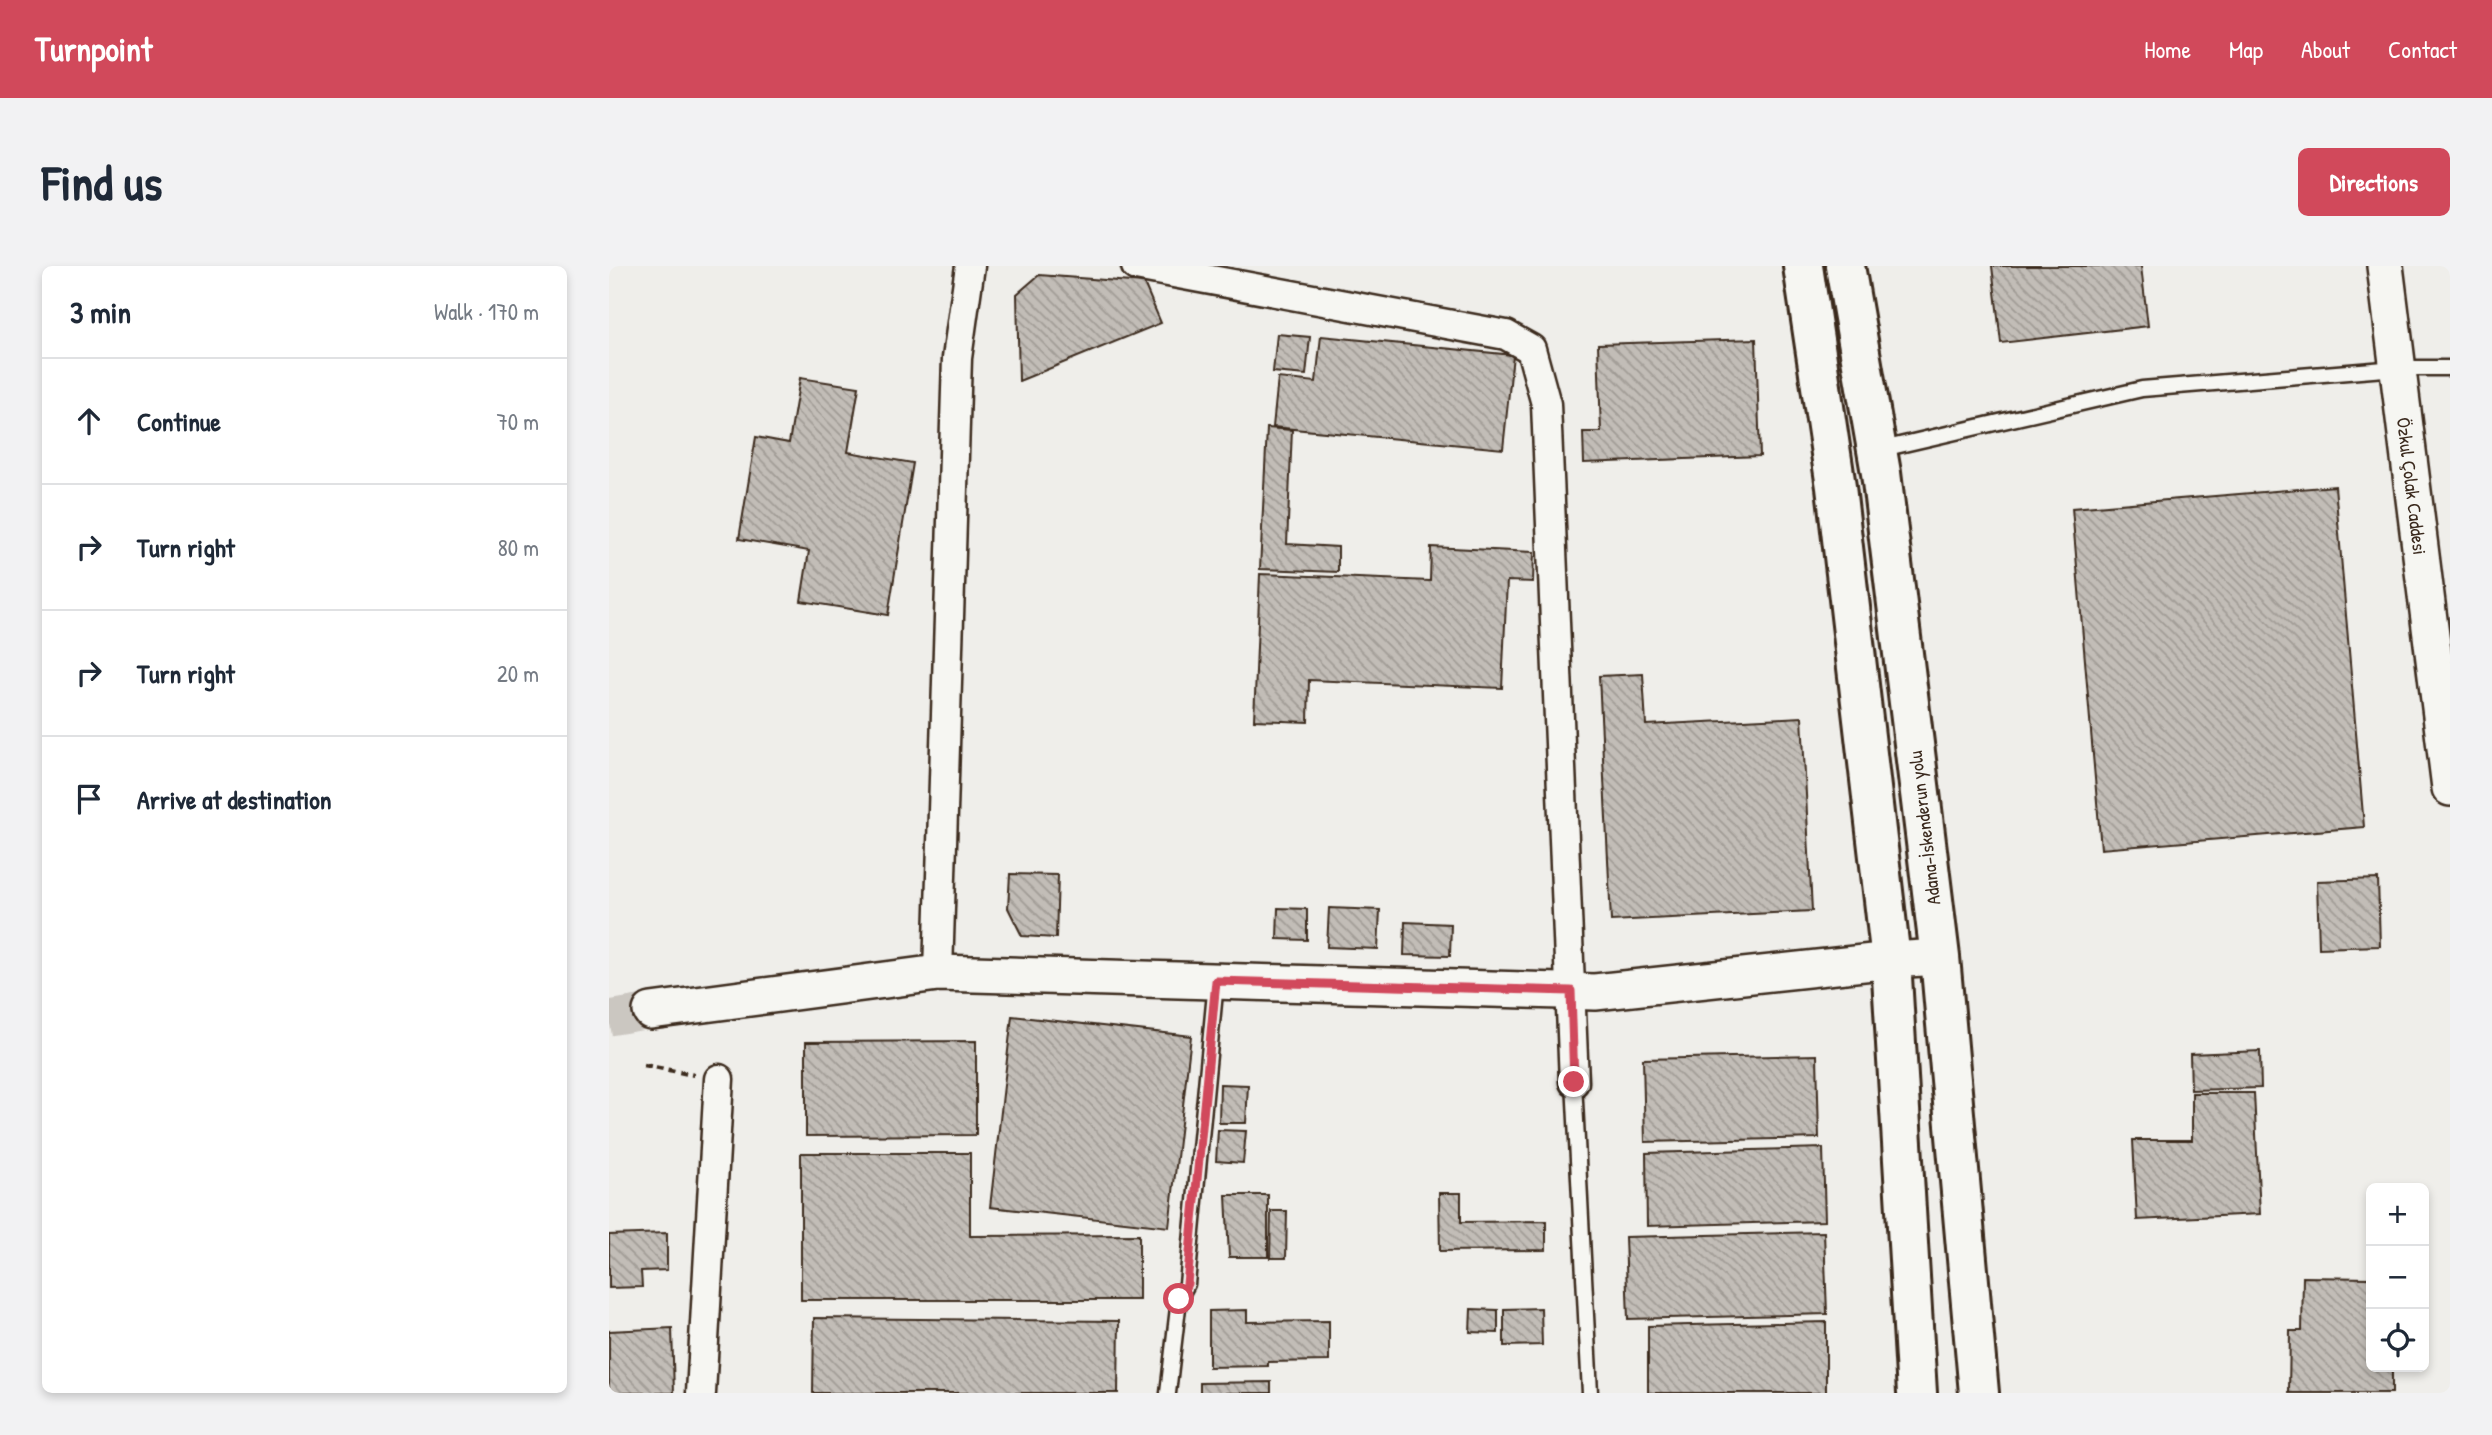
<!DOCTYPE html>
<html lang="en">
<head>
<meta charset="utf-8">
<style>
	body { margin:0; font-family:"Patrick Hand",sans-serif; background:#f2f2f3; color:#1f2937 }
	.controls { position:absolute; right:21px; bottom:21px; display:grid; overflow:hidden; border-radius:10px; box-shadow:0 4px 10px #0003 }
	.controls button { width:63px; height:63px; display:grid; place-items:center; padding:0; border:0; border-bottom:2px solid #e0e1e3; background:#fff; color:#1f2937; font:35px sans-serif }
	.stop { position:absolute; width:21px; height:21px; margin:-16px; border:5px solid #d1495b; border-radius:50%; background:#fff }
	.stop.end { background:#d1495b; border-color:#fff; box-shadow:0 2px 7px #0008 }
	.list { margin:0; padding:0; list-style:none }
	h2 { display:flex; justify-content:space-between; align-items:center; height:91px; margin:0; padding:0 28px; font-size:30px }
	h2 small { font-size:23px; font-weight:400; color:#747a83 }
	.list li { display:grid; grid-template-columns:46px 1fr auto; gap:21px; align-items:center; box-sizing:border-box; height:126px; padding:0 28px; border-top:2px solid #e0e1e3 }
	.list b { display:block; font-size:26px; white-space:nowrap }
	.list em { font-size:23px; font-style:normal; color:#747a83 }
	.icon { flex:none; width:38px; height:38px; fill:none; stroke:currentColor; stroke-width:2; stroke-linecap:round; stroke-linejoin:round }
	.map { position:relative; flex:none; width:1841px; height:1127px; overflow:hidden; border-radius:10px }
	header { display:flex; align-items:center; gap:42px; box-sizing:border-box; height:98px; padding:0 35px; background:#d1495b; color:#fff }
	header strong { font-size:33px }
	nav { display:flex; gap:38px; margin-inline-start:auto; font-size:24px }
	.intro { display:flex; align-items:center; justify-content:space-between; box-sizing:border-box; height:168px; padding:0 42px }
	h1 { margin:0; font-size:49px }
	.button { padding:18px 32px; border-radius:10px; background:#d1495b; color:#fff; font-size:24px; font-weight:700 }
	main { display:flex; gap:42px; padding:0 42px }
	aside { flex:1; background:#fff; border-radius:10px; box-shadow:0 4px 10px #0003 }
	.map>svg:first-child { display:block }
	.building { fill:url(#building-back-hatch); stroke:#3b2a1e; stroke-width:2 }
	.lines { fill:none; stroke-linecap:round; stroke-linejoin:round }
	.tertiary-tunnel { stroke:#cbc7c1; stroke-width:35; stroke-dasharray:35 18; stroke-linecap:butt }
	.service-casing { stroke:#3b2a1e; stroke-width:19 }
	.minor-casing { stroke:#3b2a1e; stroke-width:33 }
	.tertiary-casing { stroke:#3b2a1e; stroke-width:40 }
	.trunk-casing { stroke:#3b2a1e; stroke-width:44 }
	.path { stroke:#3b2a1e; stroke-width:4.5; stroke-dasharray:7 5; stroke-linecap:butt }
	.service { stroke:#f6f6f2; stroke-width:14 }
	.minor { stroke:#f6f6f2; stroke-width:28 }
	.tertiary { stroke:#f6f6f2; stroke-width:35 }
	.trunk { stroke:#f6f6f2; stroke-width:38 }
	.route { stroke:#d1495b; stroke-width:9 }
	.labels { text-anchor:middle; stroke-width:6; stroke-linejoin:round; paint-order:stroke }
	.street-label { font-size:19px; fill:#3b2a1e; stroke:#f6f6f2 }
</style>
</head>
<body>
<header>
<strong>Turnpoint</strong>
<nav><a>Home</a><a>Map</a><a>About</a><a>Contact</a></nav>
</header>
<div class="intro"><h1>Find us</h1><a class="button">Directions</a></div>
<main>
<aside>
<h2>3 min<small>Walk · 170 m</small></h2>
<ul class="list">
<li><svg class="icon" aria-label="ahead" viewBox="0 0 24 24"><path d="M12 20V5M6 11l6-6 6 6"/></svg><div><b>Continue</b></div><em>70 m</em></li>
<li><svg class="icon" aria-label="right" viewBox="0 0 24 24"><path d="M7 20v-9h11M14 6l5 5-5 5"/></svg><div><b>Turn right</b></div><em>80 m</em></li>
<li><svg class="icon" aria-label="right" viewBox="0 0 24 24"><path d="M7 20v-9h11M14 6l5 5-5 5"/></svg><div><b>Turn right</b></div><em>20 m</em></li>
<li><svg class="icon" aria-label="arrive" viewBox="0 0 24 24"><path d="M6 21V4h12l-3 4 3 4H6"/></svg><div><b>Arrive at destination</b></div></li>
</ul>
</aside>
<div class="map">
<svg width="1841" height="1127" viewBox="0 0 1841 1127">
	<defs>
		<pattern id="building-back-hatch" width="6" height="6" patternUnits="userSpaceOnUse" patternTransform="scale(1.75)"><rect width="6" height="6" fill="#c2bdb7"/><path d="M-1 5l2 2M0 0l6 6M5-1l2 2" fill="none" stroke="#9f9a94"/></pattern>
	</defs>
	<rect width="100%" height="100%" fill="#efeeea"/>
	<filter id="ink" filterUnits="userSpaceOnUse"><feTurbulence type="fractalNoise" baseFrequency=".0143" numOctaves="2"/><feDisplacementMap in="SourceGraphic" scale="14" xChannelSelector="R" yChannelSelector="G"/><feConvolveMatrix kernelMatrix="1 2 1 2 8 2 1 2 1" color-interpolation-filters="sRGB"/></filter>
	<g filter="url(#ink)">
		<g class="building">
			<path d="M 1383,0 L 1532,0 L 1539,60 L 1392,77 Z"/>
			<path d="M 430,9 L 535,17 L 552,57 L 410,115 L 408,28 Z"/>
			<path d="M 668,68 L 701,71 L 697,109 L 664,106 Z"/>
			<path d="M 712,70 L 904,89 L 894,183 L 664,161 L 669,112 L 707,116 Z"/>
			<path d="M 1147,73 L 1151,190 L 975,197 L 974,166 L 992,166 L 989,78 Z"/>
			<path d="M 191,112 L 250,121 L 239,186 L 304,197 L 279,349 L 192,335 L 200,285 L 130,273 L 147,171 L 180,177 Z"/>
			<path d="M 658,162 L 683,164 L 678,278 L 729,281 L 729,306 L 651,303 Z"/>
			<path d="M 1726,220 L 1755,561 L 1492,583 L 1463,242 Z"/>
			<path d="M 822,281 L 925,286 L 924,316 L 898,315 L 893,422 L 700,414 L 699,456 L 645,454 L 651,308 L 821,315 Z"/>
			<path d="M 1034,408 L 1037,459 L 1193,451 L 1203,645 L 1002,655 L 990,410 Z"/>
			<path d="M 401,608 L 449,609 L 447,672 L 413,670 L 399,642 Z"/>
			<path d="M 1769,613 L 1771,680 L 1710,682 L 1708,615 Z"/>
			<path d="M 669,642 L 698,643 L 698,674 L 668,673 Z"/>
			<path d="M 720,642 L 771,644 L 769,683 L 718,681 Z"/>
			<path d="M 796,656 L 842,658 L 841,690 L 795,689 Z"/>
			<path d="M 403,750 L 582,770 L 560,961 L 381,941 Z"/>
			<path d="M 367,775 L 367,869 L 197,870 L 197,776 Z"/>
			<path d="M 1651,785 L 1652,822 L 1582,824 L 1581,788 Z"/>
			<path d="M 1208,789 L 1210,872 L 1036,876 L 1034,793 Z"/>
			<path d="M 611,818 L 639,819 L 637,857 L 610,857 Z"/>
			<path d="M 1583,827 L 1645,827 L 1651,948 L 1528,954 L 1524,874 L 1583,874 Z"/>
			<path d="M 609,864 L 637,865 L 634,897 L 607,895 Z"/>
			<path d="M 1214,882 L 1216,955 L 1038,960 L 1037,887 Z"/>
			<path d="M 192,887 L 361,887 L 361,970 L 530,969 L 530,1034 L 192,1034 Z"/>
			<path d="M 830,927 L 852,927 L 852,956 L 937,955 L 937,984 L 831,985 Z"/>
			<path d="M 617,929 L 659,929 L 659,991 L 620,991 Z"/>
			<path d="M 662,945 L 678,945 L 677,992 L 661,992 Z"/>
			<path d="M 1215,966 L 1218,1048 L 1019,1053 L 1016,971 Z"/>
			<path d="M 58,967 L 58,1004 L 32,1005 L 33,1021 L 0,1022 L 0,969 Z"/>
			<path d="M 1694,1011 L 1762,1012 L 1762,1101 L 1783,1101 L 1783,1127 L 1680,1127 L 1681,1065 L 1693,1065 Z"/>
			<path d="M 932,1042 L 933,1079 L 895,1080 L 895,1043 Z"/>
			<path d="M 862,1043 L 889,1044 L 889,1067 L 861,1066 Z"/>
			<path d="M 638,1044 L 638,1056 L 720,1055 L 720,1095 L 659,1096 L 659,1100 L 600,1101 L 600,1045 Z"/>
			<path d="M 205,1052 L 510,1055 L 509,1127 L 204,1127 Z"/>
			<path d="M 1217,1056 L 1217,1127 L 1039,1127 L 1039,1060 Z"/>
			<path d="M 63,1062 L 65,1127 L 0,1127 L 0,1065 Z"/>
			<path d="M 662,1116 L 662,1127 L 591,1127 L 591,1117 Z"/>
		</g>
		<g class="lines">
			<path class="tertiary-tunnel" d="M 0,752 L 42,745"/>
			<defs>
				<g id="service">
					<path d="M 1269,184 L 1533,123 L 1788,102 L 1841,102"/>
					<path d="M 965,816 L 981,1127"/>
					<path d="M 559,1127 L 570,1033 L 578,1018 L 607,716"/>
				</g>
				<g id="minor">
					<path d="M 527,0 L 897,69 L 922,83 L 937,138 L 965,816"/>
					<path d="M 329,707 L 348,92 L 361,0"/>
					<path d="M 92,1127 L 110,813"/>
				</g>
				<g id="tertiary">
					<path d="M 1776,0 L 1841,522"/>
					<path d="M 42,745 L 329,707 L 986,726 L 1282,694 L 1331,691"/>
				</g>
				<g id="trunk">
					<path d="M 1194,0 L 1227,221 L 1282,694 L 1308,1127"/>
					<path d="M 1236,0 L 1272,207 L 1331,691 L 1370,1127"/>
				</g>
			</defs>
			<use href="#service" class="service-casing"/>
			<use href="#minor" class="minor-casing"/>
			<use href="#tertiary" class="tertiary-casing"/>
			<use href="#trunk" class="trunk-casing"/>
			<path class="path" d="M 35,799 L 85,809"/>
			<use href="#service" class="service"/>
			<use href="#minor" class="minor"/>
			<use href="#tertiary" class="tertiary"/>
			<use href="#trunk" class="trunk"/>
		</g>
	</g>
	<g class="lines" filter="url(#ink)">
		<path class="route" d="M 570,1033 L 578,1018 L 607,715 L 962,725 L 965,816"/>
	</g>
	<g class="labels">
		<g class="street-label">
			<text transform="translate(1803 220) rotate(83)" y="7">Özkul Çolak Caddesi</text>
			<text transform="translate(1315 562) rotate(-97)" y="7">Adana-İskenderun yolu</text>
		</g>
	</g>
</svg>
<div class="controls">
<button>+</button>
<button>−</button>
<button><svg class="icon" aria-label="locate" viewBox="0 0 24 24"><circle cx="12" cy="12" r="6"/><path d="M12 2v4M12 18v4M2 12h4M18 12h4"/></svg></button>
</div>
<div class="stop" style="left:570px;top:1033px"></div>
<div class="stop end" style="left:965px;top:816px"></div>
</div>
</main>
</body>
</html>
